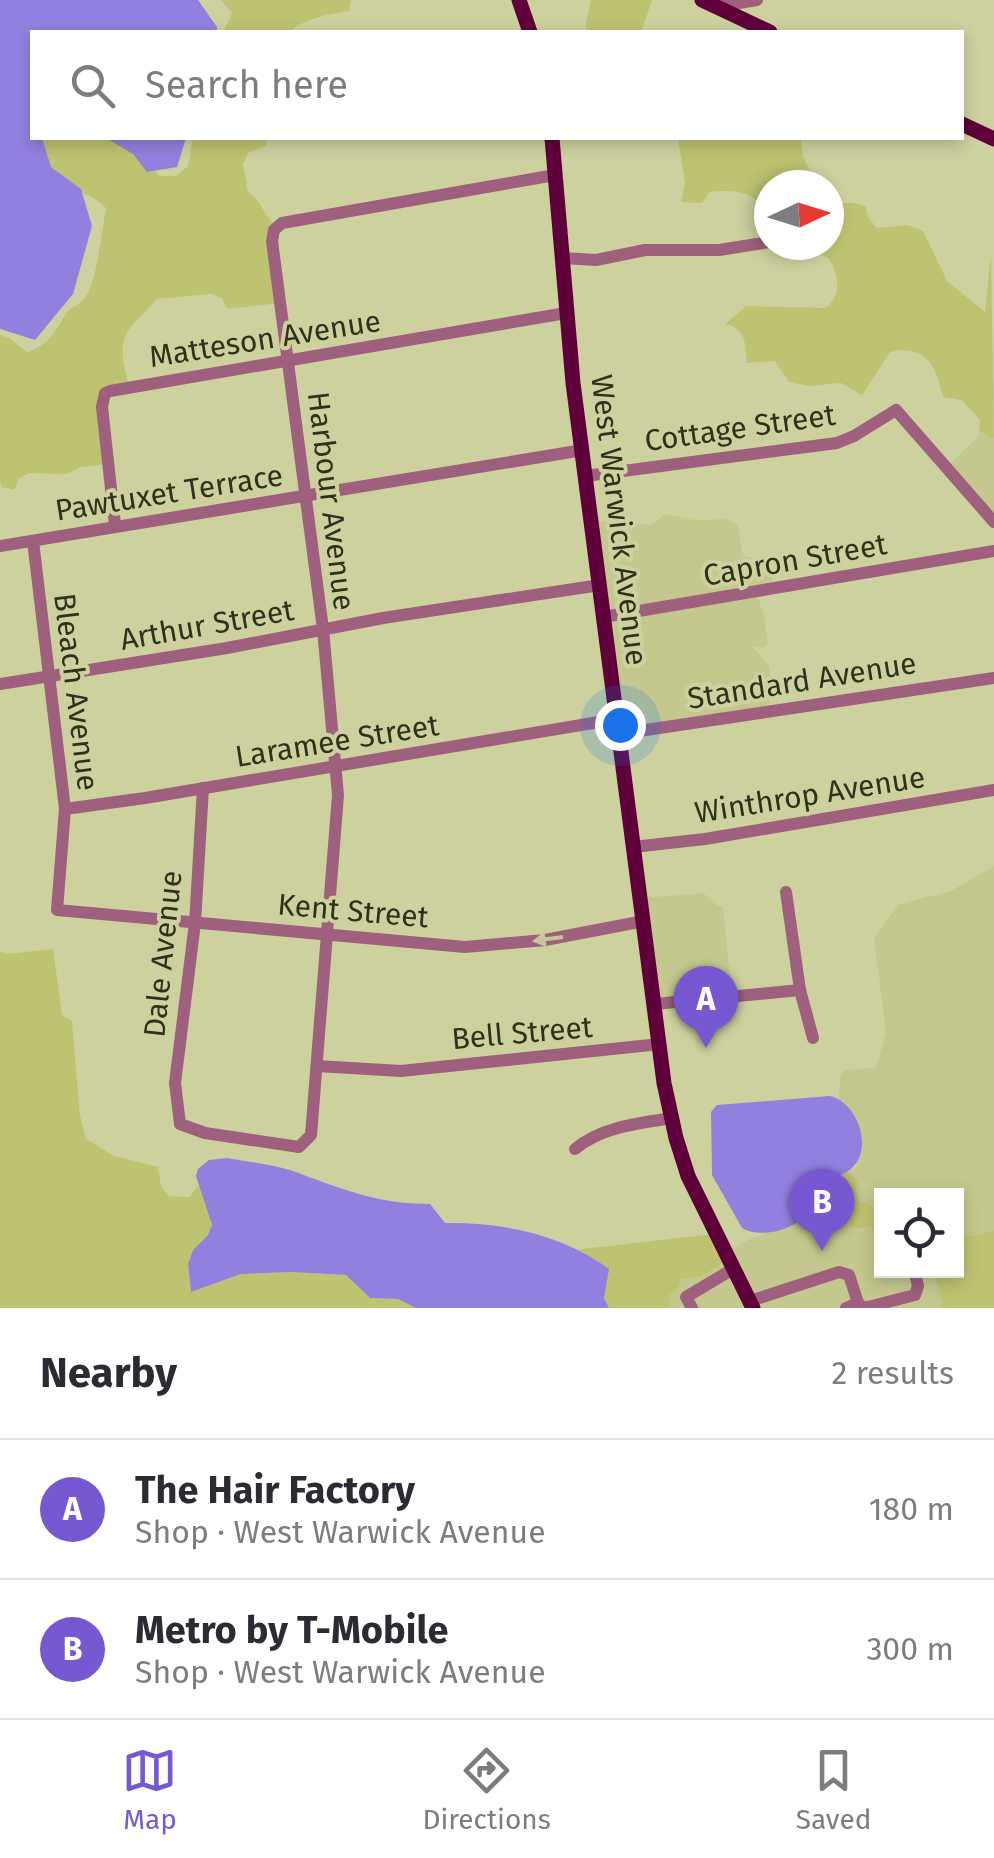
<!DOCTYPE html>
<html lang="en">
<head>
<meta charset="utf-8">
<style>
	body { margin:0; font-family:"Fira Sans",sans-serif; background:#f7f7f7; color:#2b2b33 }
	.controls { position:absolute; right:30px; bottom:30px; display:grid; overflow:hidden; border-radius:0px; box-shadow:0 5px 15px #0003 }
	.controls button { width:90px; height:90px; display:grid; place-items:center; padding:0; border:0; border-bottom:2px solid #e1e1e2; background:#fff; color:#2b2b33; font:50px sans-serif }
	.compass { position:absolute; left:754px; top:170px; width:90px; height:90px; border-radius:50%; background:#fff; box-shadow:0 5px 15px #0003; rotate:86deg }
	.you { position:absolute; left:620px; top:725px; width:35px; height:35px; margin:-25px; border:8px solid #fff; border-radius:50%; background:#1a73e8; box-shadow:0 0 0 15px #1a73e833 }
	.badge { display:grid; place-items:center; width:65px; height:65px; border-radius:50%; background:#7858d2; color:#fff; font-size:32px; font-weight:700 }
	.pin { position:absolute; translate:-50% -82px; filter:drop-shadow(0 2px 5px #0008) }
	.pin::after { content:''; position:absolute; top:52px; width:35px; height:30px; background:inherit; clip-path:polygon(0 0,100% 0,50% 100%) }
	.list { margin:0; padding:0; list-style:none }
	h2 { display:flex; justify-content:space-between; align-items:center; height:130px; margin:0; padding:0 40px; font-size:42px }
	h2 small { font-size:32px; font-weight:400; color:#7c7c81 }
	.list li { display:grid; grid-template-columns:65px 1fr auto; gap:30px; align-items:center; box-sizing:border-box; height:140px; padding:0 40px; border-top:2px solid #e1e1e2 }
	.list b { display:block; font-size:38px; white-space:nowrap }
	.list p { margin:0; font-size:32px; white-space:nowrap; color:#7c7c81 }
	.list em { font-size:32px; font-style:normal; color:#7c7c81 }
	.icon { flex:none; width:55px; height:55px; fill:none; stroke:currentColor; stroke-width:2; stroke-linecap:round; stroke-linejoin:round }
	.map { position:relative; flex:none; width:994px; height:1308px; overflow:hidden }
	.search { position:absolute; background:#fff; box-shadow:0 5px 15px #0003; left:30px; right:30px; top:30px; height:110px; display:flex; align-items:center; gap:25px; box-sizing:border-box; padding:0 35px; border-radius:0px; color:#7c7c81; font-size:38px }
	.sheet { height:410px; background:#fff }
	nav { display:flex; justify-content:space-around; align-items:center; box-sizing:border-box; height:140px; border-top:2px solid #e1e1e2; background:#fff; font-size:28px; color:#7c7c81 }
	nav a { display:grid; justify-items:center; gap:5px }
	nav .on { color:#7858d2 }
	.map>svg:first-child { display:block }
	.built { fill:#c4c88e }
	.green { fill:#bec371 }
	.water { fill:#9280de }
	.lines { fill:none; stroke-linecap:round; stroke-linejoin:round }
	.minor { stroke:#9e607d; stroke-width:12 }
	.major { stroke:#60003b; stroke-width:15 }
	.oneway { fill:#c8c69b }
	.labels { text-anchor:middle; stroke-width:8; stroke-linejoin:round; paint-order:stroke }
	.street-label { font-size:30px; fill:#30311d; stroke:#cdd19e }
</style>
</head>
<body>
<div class="map">
<svg width="994" height="1308" viewBox="0 0 994 1308">
	<rect width="100%" height="100%" fill="#cdd19e"/>
	<g class="built">
		<path d="M 979,431 L 994,438 L 994,521 L 945,469 L 978,437 Z"/>
		<path d="M 665,514 L 695,520 L 727,519 L 738,526 L 743,556 L 770,562 L 773,588 L 756,593 L 764,615 L 768,645 L 763,648 L 752,646 L 770,667 L 769,711 L 622,734 L 593,522 L 617,520 L 628,524 L 652,524 Z"/>
		<path d="M 994,866 L 994,1230 L 975,1236 L 957,1236 L 956,1196 L 882,1196 L 881,1215 L 860,1202 L 848,1172 L 856,1166 L 857,1159 L 839,1099 L 840,1076 L 844,1070 L 876,1068 L 886,1032 L 874,938 L 899,904 L 951,891 Z"/>
		<path d="M 703,893 L 718,906 L 723,906 L 732,999 L 656,1005 L 643,898 Z"/>
		<path d="M 844,1215 L 870,1227 L 881,1237 L 882,1270 L 933,1271 L 940,1292 L 942,1308 L 671,1308 L 669,1295 L 678,1289 L 681,1278 L 752,1238 L 809,1220 Z"/>
	</g>
	<g class="green">
		<path d="M 221,0 L 351,0 L 349,11 C 332,13 300,20 290,32 L 223,32 L 232,13 Z"/>
		<path d="M 591,0 L 652,0 L 641,32 L 590,32 L 585,28 Z"/>
		<path d="M 32,138 L 112,138 L 141,157 L 160,176 L 176,176 L 188,166 L 193,138 L 266,138 L 266,146 L 248,153 L 243,164 L 248,192 C 261,200 264,216 276,227 L 280,303 L 227,309 L 222,298 L 211,294 L 157,299 C 124,334 115,335 129,386 L 105,397 L 108,464 L 80,467 L 67,474 L 29,473 L 20,478 L 14,490 L 2,487 L 0,481 L 0,335 L 9,338 L 27,352 C 47,346 55,332 65,315 C 70,306 77,307 83,300 C 97,286 102,229 106,208 C 89,191 79,195 64,184 C 47,173 49,150 32,138 Z"/>
		<path d="M 678,138 L 801,138 L 803,157 L 817,185 L 769,185 L 769,226 C 763,192 739,189 710,192 L 702,203 L 681,202 L 685,183 Z"/>
		<path d="M 829,203 L 856,203 L 866,207 L 868,217 L 877,228 L 908,225 L 923,231 L 947,281 L 985,312 L 991,254 L 994,438 L 979,431 L 980,420 L 962,400 L 943,397 C 936,366 926,344 890,352 L 862,395 L 841,383 L 808,386 L 789,382 L 775,361 L 747,363 C 745,344 747,329 725,324 L 746,306 L 825,308 C 843,297 839,271 827,257 L 810,253 L 809,245 L 829,245 Z"/>
		<path d="M 53,949 L 62,1015 L 72,1021 L 80,1116 L 86,1139 L 114,1156 L 158,1167 L 161,1186 L 169,1196 L 189,1197 L 199,1185 L 212,1225 L 208,1235 L 193,1250 L 188,1264 L 191,1292 L 241,1274 L 290,1272 L 346,1275 L 370,1298 L 398,1299 L 416,1308 L 0,1308 L 0,951 L 6,954 Z"/>
		<path d="M 848,1172 L 857,1179 L 856,1191 L 860,1202 L 866,1203 L 881,1215 L 881,1237 L 870,1227 L 851,1228 L 849,1218 L 844,1215 L 792,1226 L 798,1193 Z"/>
		<path d="M 994,1230 L 994,1308 L 942,1308 L 940,1292 L 933,1271 L 956,1270 L 957,1236 L 975,1236 Z"/>
		<path d="M 714,1234 L 727,1260 L 702,1276 L 681,1279 L 678,1289 L 669,1295 L 671,1308 L 609,1308 L 604,1298 L 600,1262 L 574,1250 Z"/>
	</g>
	<g class="water">
		<path d="M 0,0 L 198,0 L 217,27 L 217,32 L 32,32 L 32,138 L 42,138 L 51,167 L 81,189 L 92,226 L 73,294 L 35,340 L 0,329 Z"/>
		<path d="M 106,138 L 186,138 L 177,167 L 147,172 L 133,154 Z"/>
		<path d="M 830,1096 C 857,1102 874,1147 852,1168 C 838,1182 815,1174 801,1189 L 808,1213 C 795,1230 760,1239 742,1228 L 712,1175 L 711,1112 L 717,1105 Z"/>
		<path d="M 227,1158 C 248,1162 270,1164 290,1170 C 340,1188 375,1204 430,1204 L 445,1223 C 501,1222 562,1234 609,1269 L 604,1298 L 609,1308 L 416,1308 L 398,1299 L 370,1298 L 346,1275 L 290,1272 L 241,1274 L 191,1292 L 188,1264 L 193,1250 L 208,1235 L 212,1225 L 196,1176 L 198,1169 L 209,1160 Z"/>
	</g>
	<g class="lines">
		<g class="minor">
			<path d="M 715,7 L 757,0"/>
			<path d="M 562,258 L 596,260 L 645,250 L 719,250 L 769,242"/>
			<path d="M 585,476 L 837,443 L 854,436 L 896,410 L 994,522"/>
			<path d="M 115,525 L 102,407 L 105,393 L 110,391 L 566,313"/>
			<path d="M 33,541 L 65,809 L 57,910 L 465,947 L 545,940 L 644,921"/>
			<path d="M 0,546 L 583,450"/>
			<path d="M 603,617 L 994,551"/>
			<path d="M 0,684 L 227,648 L 383,618 L 600,585"/>
			<path d="M 619,734 L 994,678"/>
			<path d="M 203,788 L 195,923 L 175,1083 L 180,1124 L 205,1133 L 299,1147 L 311,1135 L 338,795 L 323,629 L 272,241 L 274,230 L 282,223 L 555,175"/>
			<path d="M 65,809 L 145,798 L 617,719"/>
			<path d="M 633,847 L 705,839 L 994,790"/>
			<path d="M 800,990 L 813,1038"/>
			<path d="M 655,1004 L 800,990 L 786,892"/>
			<path d="M 317,1066 L 401,1071 L 660,1044"/>
			<path d="M 575,1149 C 601,1127 639,1123 672,1118"/>
			<path d="M 750,1301 L 839,1272 L 849,1275 L 858,1303"/>
			<path d="M 692,1308 L 686,1297 L 733,1269"/>
			<path d="M 846,1308 L 858,1303 L 864,1308 L 915,1295 L 918,1286 L 914,1270"/>
		</g>
		<g class="major">
			<path d="M 519,0 L 530,32"/>
			<path d="M 702,0 L 770,32"/>
			<path d="M 962,124 L 994,139"/>
			<path d="M 552,138 L 573,383 L 664,1083 L 676,1138 L 688,1176 L 753,1308"/>
		</g>
	</g>
	<defs><path id="oneway-solid" d="M-6-.8H1V-3.2L6.5 0L1 3.2V.8H-6Z" transform="scale(2.5)"/></defs>
	<use class="oneway" href="#oneway-solid" transform="translate(548 939) rotate(172)"/>
	<g class="labels">
		<g class="street-label">
			<text transform="translate(265 339) rotate(-9)" y="10">Matteson Avenue</text>
			<text transform="translate(740 428) rotate(-8)" y="10">Cottage Street</text>
			<text transform="translate(169 493) rotate(-9)" y="10">Pawtuxet Terrace</text>
			<text transform="translate(331 501) rotate(83)" y="10">Harbour Avenue</text>
			<text transform="translate(619 520) rotate(83)" y="10">West Warwick Avenue</text>
			<text transform="translate(795 560) rotate(-10)" y="10">Capron Street</text>
			<text transform="translate(207 625) rotate(-10)" y="10">Arthur Street</text>
			<text transform="translate(802 681) rotate(-9)" y="10">Standard Avenue</text>
			<text transform="translate(76 692) rotate(83)" y="10">Bleach Avenue</text>
			<text transform="translate(337 741) rotate(-9)" y="10">Laramee Street</text>
			<text transform="translate(810 795) rotate(-9)" y="10">Winthrop Avenue</text>
			<text transform="translate(353 911) rotate(5)" y="10">Kent Street</text>
			<text transform="translate(163 954) rotate(-84)" y="10">Dale Avenue</text>
			<text transform="translate(522 1033) rotate(-5)" y="10">Bell Street</text>
		</g>
	</g>
</svg>
<div class="controls">
<button><svg class="icon" aria-label="locate" viewBox="0 0 24 24"><circle cx="12" cy="12" r="6"/><path d="M12 2v4M12 18v4M2 12h4M18 12h4"/></svg></button>
</div>
<svg class="compass" viewBox="-18 -18 36 36"><path d="M0-13l5 13h-10z" fill="#e53935"/><path d="M0 13l5-13h-10z" fill="#7c7c81"/></svg>
<div class="you"></div>
<div class="pin badge" style="left:706px;top:1048px">A</div>
<div class="pin badge" style="left:822px;top:1251px">B</div>
<div class="search"><svg class="icon" aria-label="search" viewBox="0 0 24 24"><circle cx="10" cy="10" r="6"/><path d="M15 15l6 6"/></svg>Search here</div>
</div>
<section class="sheet">
<h2>Nearby<small>2 results</small></h2>
<ul class="list">
<li><span class="badge">A</span><div><b>The Hair Factory</b><p>Shop · West Warwick Avenue</p></div><em>180 m</em></li>
<li><span class="badge">B</span><div><b>Metro by T-Mobile</b><p>Shop · West Warwick Avenue</p></div><em>300 m</em></li>
</ul>
</section>
<nav>
<a class="on"><svg class="icon" aria-label="map" viewBox="0 0 24 24"><path d="M3 6l6-2 6 2 6-2v14l-6 2-6-2-6 2zM9 4v14M15 6v14"/></svg>Map</a>
<a><svg class="icon" aria-label="directions" viewBox="0 0 24 24"><path d="M12 3l9 9-9 9-9-9zM9 14v-3h6M13 9l2 2-2 2"/></svg>Directions</a>
<a><svg class="icon" aria-label="saved" viewBox="0 0 24 24"><path d="M7 4h10v16l-5-4-5 4z"/></svg>Saved</a>
</nav>
</body>
</html>
